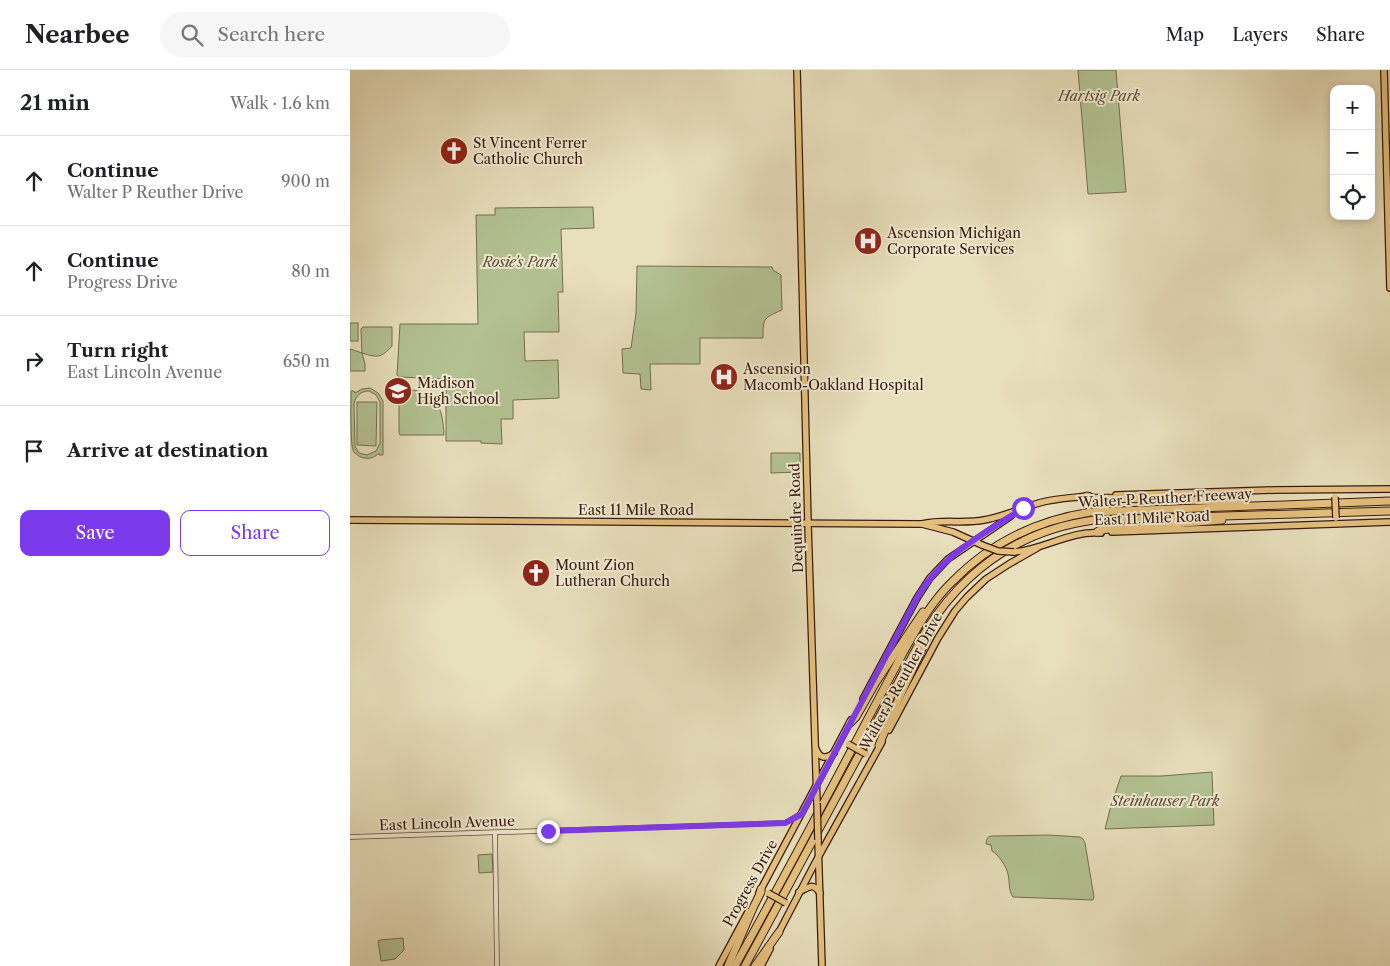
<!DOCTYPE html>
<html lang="en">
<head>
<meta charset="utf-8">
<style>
	body { margin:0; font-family:"Libre Caslon Text",serif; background:#f6f6f6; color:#202124 }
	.controls { position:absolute; right:15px; top:15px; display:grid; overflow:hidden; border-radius:10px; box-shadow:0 2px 8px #0003 }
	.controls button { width:45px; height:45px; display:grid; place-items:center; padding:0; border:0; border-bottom:1px solid #e0e0e0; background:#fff; color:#202124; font:25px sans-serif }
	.stop { position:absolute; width:15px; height:15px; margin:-11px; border:4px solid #7c3aed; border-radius:50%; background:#fff }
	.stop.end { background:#7c3aed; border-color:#fff; box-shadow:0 1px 5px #0008 }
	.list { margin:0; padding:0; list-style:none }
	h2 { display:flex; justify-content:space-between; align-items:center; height:65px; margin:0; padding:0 20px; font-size:21px }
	h2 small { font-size:16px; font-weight:400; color:#757577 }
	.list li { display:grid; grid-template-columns:32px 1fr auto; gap:15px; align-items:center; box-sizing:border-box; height:90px; padding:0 20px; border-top:1px solid #e0e0e0 }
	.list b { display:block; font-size:19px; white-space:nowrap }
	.list p { margin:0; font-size:16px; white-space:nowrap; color:#757577 }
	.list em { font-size:16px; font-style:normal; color:#757577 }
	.actions { display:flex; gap:10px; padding:15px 20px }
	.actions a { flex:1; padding:11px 0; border:1px solid #7c3aed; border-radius:10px; text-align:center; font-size:18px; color:#7c3aed }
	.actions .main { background:#7c3aed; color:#fff }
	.icon { flex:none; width:28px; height:28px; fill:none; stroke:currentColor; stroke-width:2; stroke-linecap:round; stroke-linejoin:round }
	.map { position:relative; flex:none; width:1040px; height:896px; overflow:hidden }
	header { display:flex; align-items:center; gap:30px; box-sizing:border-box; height:70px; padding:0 25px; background:#fff; border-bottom:1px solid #e0e0e0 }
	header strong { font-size:24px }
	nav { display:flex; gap:28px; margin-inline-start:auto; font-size:18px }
	.search { width:350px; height:45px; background:#f6f6f6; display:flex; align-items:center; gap:12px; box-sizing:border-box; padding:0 18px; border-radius:28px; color:#757577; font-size:19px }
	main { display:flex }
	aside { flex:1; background:#fff }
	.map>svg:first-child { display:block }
	.green { fill:#b3c293; stroke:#766e50; fill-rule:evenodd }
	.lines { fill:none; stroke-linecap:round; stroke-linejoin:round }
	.minor-casing { stroke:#654b39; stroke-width:5.5 }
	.major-casing { stroke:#391a0d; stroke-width:8 }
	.highway-casing { stroke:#391a0d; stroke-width:9 }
	.minor { stroke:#f0ead3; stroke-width:4 }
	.major { stroke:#e4c07e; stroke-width:5.5 }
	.highway { stroke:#e4c07e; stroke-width:7 }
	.major-bridge-casing { stroke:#391a0d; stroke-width:8; stroke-linecap:butt }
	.major-bridge { stroke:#e4c07e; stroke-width:5.5 }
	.route { stroke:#7c3aed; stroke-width:6 }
	.labels { text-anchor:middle; stroke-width:4; stroke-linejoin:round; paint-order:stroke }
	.park-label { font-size:14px; font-style:italic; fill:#5e4c35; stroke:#f0ead3 }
	.poi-label { font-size:14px; fill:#391a0d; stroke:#f0ead3; text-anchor:start }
	.street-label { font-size:14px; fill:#391a0d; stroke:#f0ead3 }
</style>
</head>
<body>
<header>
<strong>Nearbee</strong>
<div class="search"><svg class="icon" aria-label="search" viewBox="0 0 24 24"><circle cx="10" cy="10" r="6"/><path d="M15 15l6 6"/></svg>Search here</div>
<nav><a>Map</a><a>Layers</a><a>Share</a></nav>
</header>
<main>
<aside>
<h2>21 min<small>Walk · 1.6 km</small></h2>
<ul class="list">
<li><svg class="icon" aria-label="ahead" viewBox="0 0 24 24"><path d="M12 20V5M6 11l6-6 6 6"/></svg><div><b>Continue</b><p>Walter P Reuther Drive</p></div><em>900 m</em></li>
<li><svg class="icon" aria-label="ahead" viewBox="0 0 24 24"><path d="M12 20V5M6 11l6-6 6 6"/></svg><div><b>Continue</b><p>Progress Drive</p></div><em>80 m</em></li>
<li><svg class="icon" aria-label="right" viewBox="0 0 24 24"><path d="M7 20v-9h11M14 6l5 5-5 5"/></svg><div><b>Turn right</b><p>East Lincoln Avenue</p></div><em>650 m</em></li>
<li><svg class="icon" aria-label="arrive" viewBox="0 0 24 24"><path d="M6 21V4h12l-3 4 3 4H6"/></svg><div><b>Arrive at destination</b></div></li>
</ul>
<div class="actions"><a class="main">Save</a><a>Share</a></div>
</aside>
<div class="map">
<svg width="1040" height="896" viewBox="0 0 1040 896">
	<rect width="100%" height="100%" fill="#e8dfbc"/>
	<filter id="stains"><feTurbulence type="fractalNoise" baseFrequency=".004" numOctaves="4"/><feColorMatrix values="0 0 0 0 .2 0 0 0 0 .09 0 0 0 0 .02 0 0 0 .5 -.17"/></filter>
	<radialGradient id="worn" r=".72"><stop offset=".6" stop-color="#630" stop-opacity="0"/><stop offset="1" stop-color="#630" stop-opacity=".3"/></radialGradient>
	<g class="green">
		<path d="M 728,0 L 766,0 L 776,122 L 738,124 Z"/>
		<path d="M 243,137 L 244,158 L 211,159 L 213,222 L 208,222 L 209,262 L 174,262 L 175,291 L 208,290 L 209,328 L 163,330 L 163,349 L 151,349 L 152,374 L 131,373 L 131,371 L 96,371 L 96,309 L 49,307 L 47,305 L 50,254 L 128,254 L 126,145 L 145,145 L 145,138 Z"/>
		<path d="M 287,196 L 422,197 L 423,200 L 431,205 L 432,240 C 414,248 413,247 413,268 L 350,268 L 350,294 L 300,294 L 301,320 L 291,319 L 290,304 L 273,303 L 272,279 L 281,278 L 286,243 Z"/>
		<rect x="0" y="253" width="8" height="18"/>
		<path d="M 13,257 L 42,257 L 42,276 C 31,288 28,288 12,283 L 15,294 L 15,301 L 0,301 L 0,279 L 12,283 L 11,259 Z"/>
		<path d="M 20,318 L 28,323 L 33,331 L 33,385 L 29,385 L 29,383 C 25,387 21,389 15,388 C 10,388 5,384 3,380 C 0,372 1,332 1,321 L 4,321 L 5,323 L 12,319 ZM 19,321 L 26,325 L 30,332 L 30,373 L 26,381 L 17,385 L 9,383 L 5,376 L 4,334 C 6,325 11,321 19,321 Z"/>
		<path d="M 63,320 C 89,324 93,342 94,365 L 50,365 L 49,363 L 49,321 Z"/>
		<path d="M 7,332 L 27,332 L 26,376 L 7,375 Z"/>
		<path d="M 421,383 L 450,383 L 450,402 L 421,403 Z"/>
		<path d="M 862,702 L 864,755 L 755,759 L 760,739 L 771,706 L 812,706 Z"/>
		<path d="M 698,765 L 730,767 L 733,769 L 735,773 L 744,827 L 743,830 L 663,827 C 658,820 660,812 658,804 C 656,796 649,785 642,781 L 641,775 L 636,774 C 637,768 637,766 644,766 Z"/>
		<path d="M 142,784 L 143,802 L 129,803 L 128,785 Z"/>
		<path d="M 53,868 L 54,880 L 45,889 L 31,891 L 28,871 L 30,870 Z"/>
	</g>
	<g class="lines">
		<defs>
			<g id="minor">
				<path d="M 145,763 L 147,896"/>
				<path d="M 0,767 L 435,753 L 450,744"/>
			</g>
			<g id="major">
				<path d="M 447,0 L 458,454 L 467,733"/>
				<path d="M 1034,0 L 1040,218"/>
				<path d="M 766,425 L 925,420 L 1040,419"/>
				<path d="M 0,450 L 572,454 C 592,449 614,454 634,450 C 653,447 671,438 689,433 C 706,428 722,428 739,426"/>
				<path d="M 572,454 L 603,462 L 632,475"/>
				<path d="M 762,462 L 1040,452"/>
				<path d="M 664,482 C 693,480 721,460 751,463"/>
				<path d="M 513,629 L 567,528 L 580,508 L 598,489 L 661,446"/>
				<path d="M 539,660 L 588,568 L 605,541 L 617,527 L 636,509 L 659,494 L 687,478"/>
				<path d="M 466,679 C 470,689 476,689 484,683"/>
				<path d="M 468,770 L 472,896"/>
				<path d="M 449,822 C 459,817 463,812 470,823"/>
				<path d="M 409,823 L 501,650"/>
				<path d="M 428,864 L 465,793 L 532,672"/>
				<path d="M 369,896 L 398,842"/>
				<path d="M 411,896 L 420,879"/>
			</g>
			<g id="highway">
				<path d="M 737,426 L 742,428 L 806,429 L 894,432"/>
				<path d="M 747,462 L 750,460 L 761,459 L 872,450"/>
				<path d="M 500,653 L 506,647 L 526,612 L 573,542"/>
				<path d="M 529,675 L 549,628 L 578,566"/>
				<path d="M 378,896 L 403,838 L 411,822 L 411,819"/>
				<path d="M 385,896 C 429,816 472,737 514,656 C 527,632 540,607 553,583 C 567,558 581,532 602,512 C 640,473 688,450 741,442 L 1040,431"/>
				<path d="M 395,896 L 577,559 C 617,497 671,460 744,450 L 1040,441"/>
				<path d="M 405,896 L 429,862"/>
			</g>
		</defs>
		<use href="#minor" class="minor-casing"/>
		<use href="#major" class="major-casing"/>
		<use href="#highway" class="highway-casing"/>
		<use href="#minor" class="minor"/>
		<use href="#major" class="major"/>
		<use href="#highway" class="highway"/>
		<defs>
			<g id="major-bridge">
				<path d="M 985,427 L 986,448"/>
				<path d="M 632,475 L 648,481 L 664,482"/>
				<path d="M 498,674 L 516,684"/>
				<path d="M 467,733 L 468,770"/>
				<path d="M 418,823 L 436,833"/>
			</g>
		</defs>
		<use href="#major-bridge" class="major-bridge-casing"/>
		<use href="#major-bridge" class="major-bridge"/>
	</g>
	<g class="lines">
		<path class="route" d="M 198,761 L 435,753 L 452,744 L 567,528 C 588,492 615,475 650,453 C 657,448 666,444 673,438"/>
	</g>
	<defs>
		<symbol id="church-disc" viewBox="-11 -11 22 22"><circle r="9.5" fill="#8f2418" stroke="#f0ead3"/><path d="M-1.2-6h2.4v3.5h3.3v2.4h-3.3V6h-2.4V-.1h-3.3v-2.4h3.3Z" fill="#fff"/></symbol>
		<symbol id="hospital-disc" viewBox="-11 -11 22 22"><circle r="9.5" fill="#8f2418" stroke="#f0ead3"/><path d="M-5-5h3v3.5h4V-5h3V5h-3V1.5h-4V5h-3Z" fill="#fff"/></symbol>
		<symbol id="school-disc" viewBox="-11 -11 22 22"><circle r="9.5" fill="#8f2418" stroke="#f0ead3"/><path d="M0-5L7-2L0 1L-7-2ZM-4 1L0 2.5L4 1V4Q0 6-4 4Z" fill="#fff"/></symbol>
	</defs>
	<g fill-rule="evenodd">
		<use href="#church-disc" x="88" y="65" width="32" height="32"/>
		<use href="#hospital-disc" x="502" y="155" width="32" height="32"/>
		<use href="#hospital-disc" x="358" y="291" width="32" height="32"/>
		<use href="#school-disc" x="32" y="305" width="32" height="32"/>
		<use href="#church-disc" x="170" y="487" width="32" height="32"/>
	</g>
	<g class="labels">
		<g class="park-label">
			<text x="749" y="31">Hartsig Park</text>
			<text x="170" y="197">Rosie's Park</text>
			<text x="815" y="736">Steinhauser Park</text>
		</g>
		<g class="poi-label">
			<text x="123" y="78">St Vincent Ferrer<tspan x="123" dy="16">Catholic Church</tspan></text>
			<text x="537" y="168">Ascension Michigan<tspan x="537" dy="16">Corporate Services</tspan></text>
			<text x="393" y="304">Ascension<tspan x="393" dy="16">Macomb-Oakland Hospital</tspan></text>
			<text x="67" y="318">Madison<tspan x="67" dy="16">High School</tspan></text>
			<text x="205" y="500">Mount Zion<tspan x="205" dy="16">Lutheran Church</tspan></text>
		</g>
		<g class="street-label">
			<text transform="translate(815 428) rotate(-3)" y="5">Walter P Reuther Freeway</text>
			<text x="286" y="445">East 11 Mile Road</text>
			<text transform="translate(446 448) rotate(-92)" y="5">Dequindre Road</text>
			<text transform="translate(802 448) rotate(-2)" y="5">East 11 Mile Road</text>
			<text transform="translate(551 611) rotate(-61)" y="5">Walter P Reuther Drive</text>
			<text transform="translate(97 753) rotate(-2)" y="5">East Lincoln Avenue</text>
			<text transform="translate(400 813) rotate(-61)" y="5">Progress Drive</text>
		</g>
	</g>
	<rect width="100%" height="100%" filter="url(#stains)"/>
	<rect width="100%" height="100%" fill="url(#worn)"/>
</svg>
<div class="controls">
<button>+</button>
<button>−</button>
<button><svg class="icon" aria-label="locate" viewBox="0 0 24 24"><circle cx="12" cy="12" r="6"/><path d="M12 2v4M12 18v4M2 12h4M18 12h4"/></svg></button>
</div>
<div class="stop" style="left:673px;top:438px"></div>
<div class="stop end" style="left:198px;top:761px"></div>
</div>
</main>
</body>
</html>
